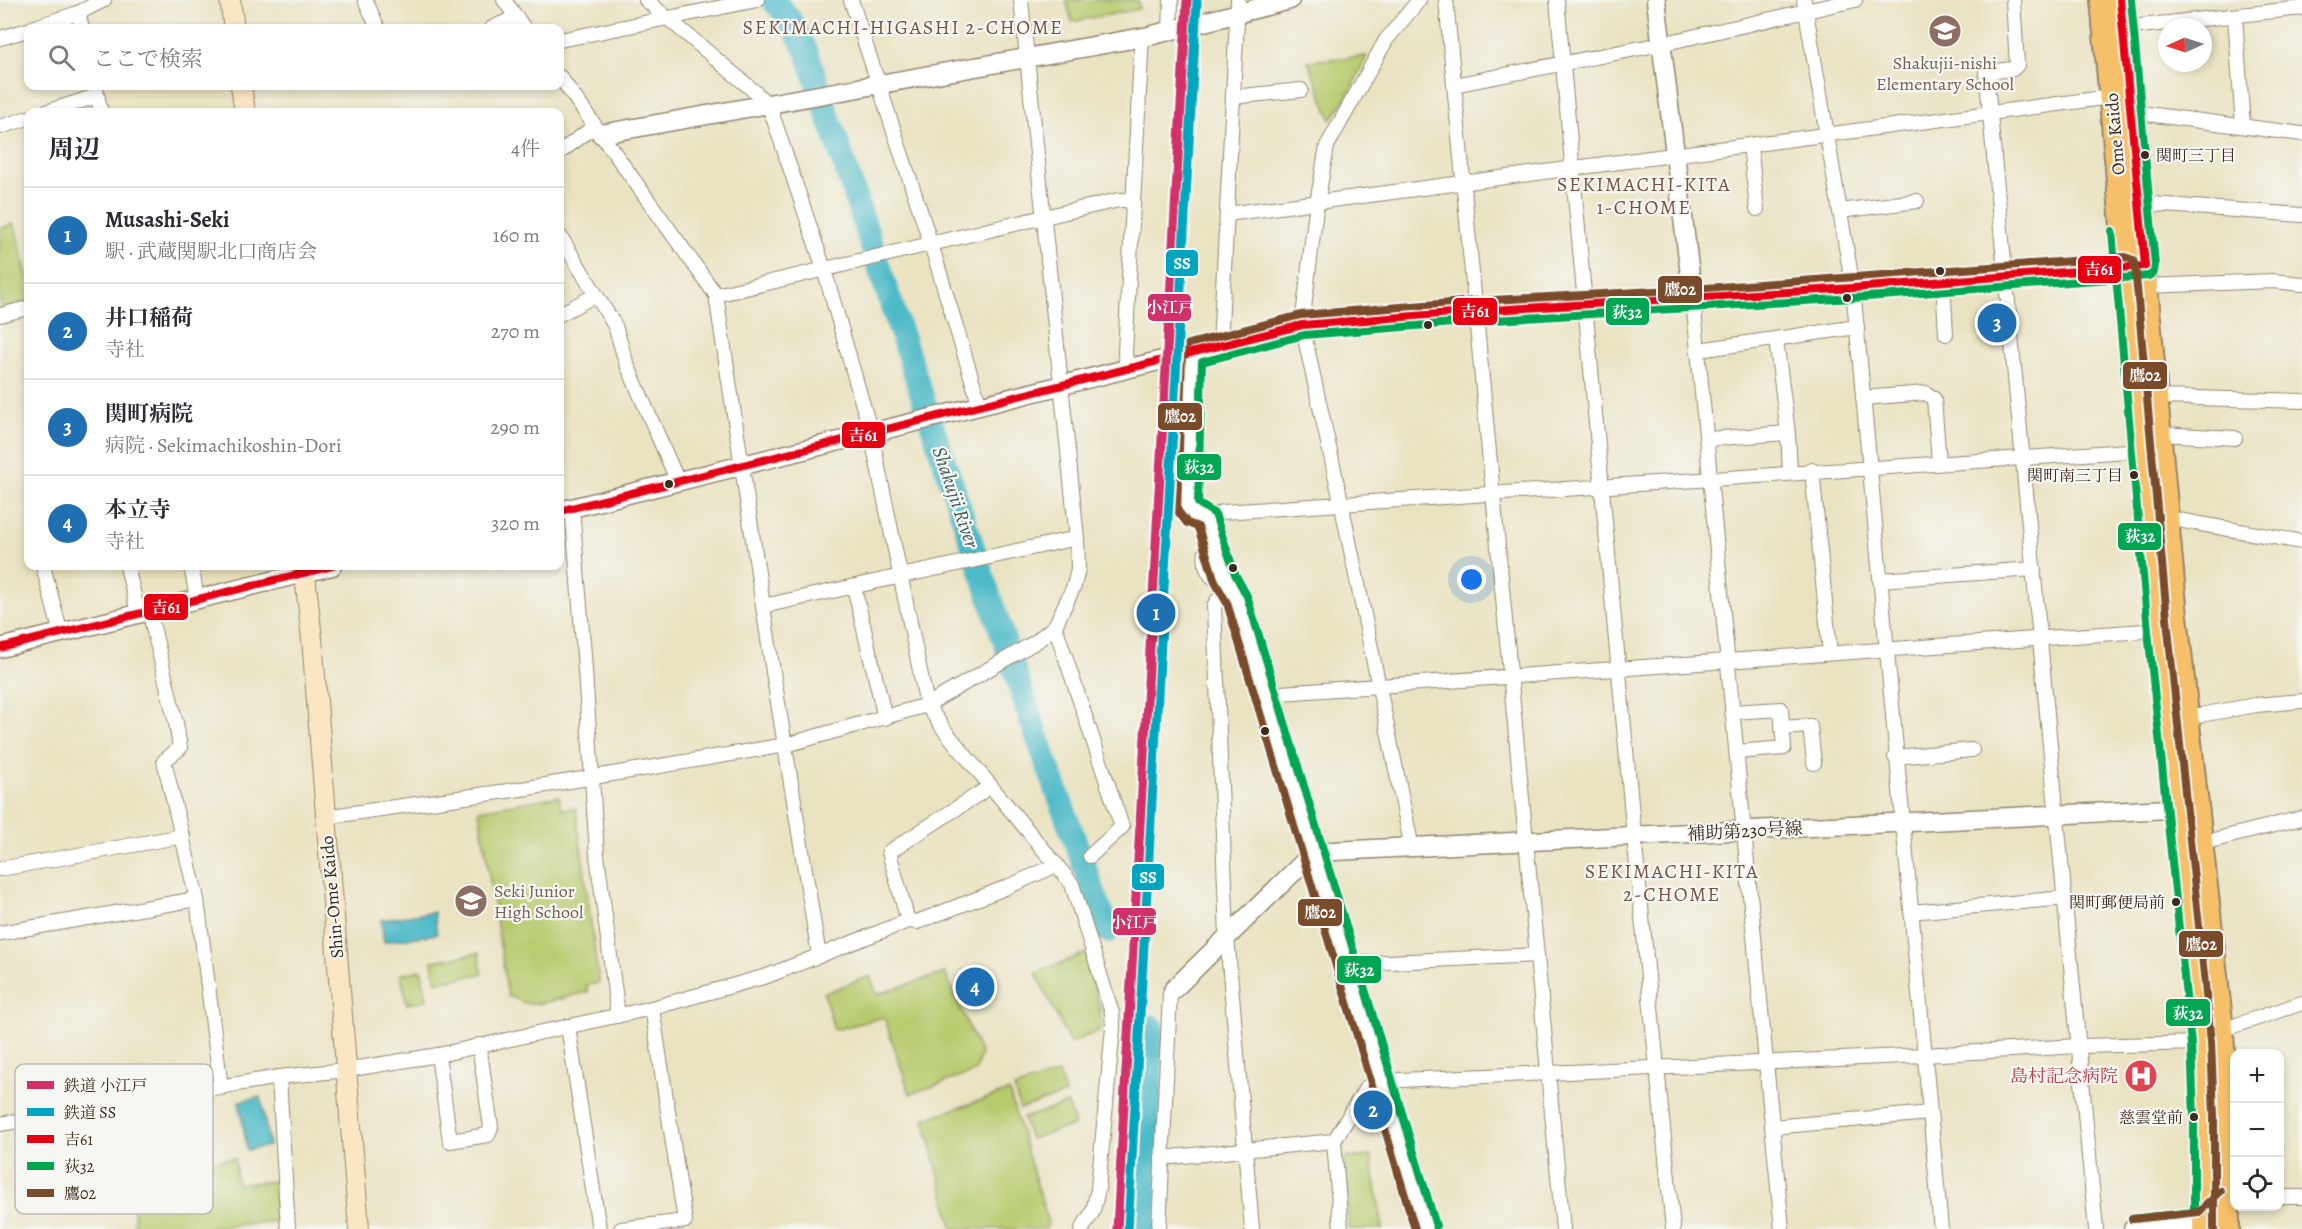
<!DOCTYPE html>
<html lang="ja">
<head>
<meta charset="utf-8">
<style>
	body { margin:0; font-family:Alegreya,"Noto Serif JP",serif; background:#f7f7f7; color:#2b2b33 }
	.controls { position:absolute; right:18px; bottom:18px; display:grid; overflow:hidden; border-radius:12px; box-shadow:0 3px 9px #0003 }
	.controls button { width:54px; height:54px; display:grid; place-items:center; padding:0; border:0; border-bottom:2px solid #e1e1e2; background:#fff; color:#2b2b33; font:30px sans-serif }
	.compass { position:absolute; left:2158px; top:18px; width:54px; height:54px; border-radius:50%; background:#fff; box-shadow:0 3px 9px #0003; rotate:267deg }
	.you { position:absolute; left:1472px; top:580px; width:21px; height:21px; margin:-15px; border:4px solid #fff; border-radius:50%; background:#1a73e8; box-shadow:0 0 0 9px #1a73e833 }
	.badge { display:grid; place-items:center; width:39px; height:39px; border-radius:50%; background:#1f6fb2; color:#fff; font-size:20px; font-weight:700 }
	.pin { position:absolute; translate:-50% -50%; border:3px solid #fff; box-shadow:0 2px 6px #0006 }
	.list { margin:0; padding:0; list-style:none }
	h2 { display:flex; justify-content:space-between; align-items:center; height:78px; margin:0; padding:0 24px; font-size:26px }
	h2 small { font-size:20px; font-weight:400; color:#7c7c81 }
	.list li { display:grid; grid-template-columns:39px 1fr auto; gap:18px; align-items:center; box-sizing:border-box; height:96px; padding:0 24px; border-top:2px solid #e1e1e2 }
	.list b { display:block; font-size:22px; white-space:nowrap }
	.list p { margin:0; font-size:20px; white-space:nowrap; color:#7c7c81 }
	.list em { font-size:20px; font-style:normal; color:#7c7c81 }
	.icon { flex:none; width:33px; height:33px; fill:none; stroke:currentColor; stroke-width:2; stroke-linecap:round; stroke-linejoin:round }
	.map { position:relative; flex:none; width:2302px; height:1229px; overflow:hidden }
	.search { position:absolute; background:#fff; box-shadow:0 3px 9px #0003; left:24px; top:24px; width:540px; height:66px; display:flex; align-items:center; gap:15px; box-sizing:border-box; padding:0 21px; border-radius:12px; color:#7c7c81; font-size:22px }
	.panel { position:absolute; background:#fff; box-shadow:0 3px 9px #0003; left:24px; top:108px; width:540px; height:462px; border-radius:12px }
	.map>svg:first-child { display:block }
	.green { fill:#b7cb6e; stroke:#797a46; stroke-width:1.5 }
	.water { fill:#4dbac7; stroke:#447272; stroke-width:1.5 }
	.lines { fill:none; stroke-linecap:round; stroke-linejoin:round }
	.river { stroke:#4dbac7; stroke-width:24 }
	.minor-casing { stroke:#928670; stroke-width:16 }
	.tertiary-casing { stroke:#928670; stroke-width:21 }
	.secondary-casing { stroke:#928670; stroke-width:22 }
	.primary-casing { stroke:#928670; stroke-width:26 }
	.minor { stroke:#fff; stroke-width:14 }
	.tertiary { stroke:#fff; stroke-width:18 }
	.secondary { stroke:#fbe6c4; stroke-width:20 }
	.primary { stroke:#f6c06b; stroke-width:22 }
	.bus-1-casing { stroke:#f6f6f2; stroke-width:12 }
	.bus-2-casing { stroke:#f6f6f2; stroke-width:12 }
	.bus-3-casing { stroke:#f6f6f2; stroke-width:12 }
	.bus-1 { stroke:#e60012; stroke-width:8 }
	.bus-2 { stroke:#00a651; stroke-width:8 }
	.bus-3 { stroke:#7a4b2a; stroke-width:8 }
	.rail-1-casing { stroke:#f6f6f2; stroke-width:14 }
	.rail-2-casing { stroke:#f6f6f2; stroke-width:14 }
	.rail-1 { stroke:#d13169; stroke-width:9 }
	.rail-2 { stroke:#00a6bf; stroke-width:9 }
	.bus-dot { fill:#3b2a1e; stroke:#f6f6f2; stroke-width:2 }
	.labels { text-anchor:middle; stroke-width:4.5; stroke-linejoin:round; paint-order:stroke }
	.bus-label { font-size:16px; fill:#3b2a1e; stroke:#f6f6f2; text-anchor:end }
	.education-label { font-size:18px; fill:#785e54; stroke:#f6f6f2 }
	.street-label { font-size:18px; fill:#3b2a1e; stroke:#f6f6f2 }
	.health-label { font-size:18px; fill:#be3a42; stroke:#f6f6f2; text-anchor:end }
	.neighbourhood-label { font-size:20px; letter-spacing:1.5px; fill:#785246; stroke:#f6f6f2 }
	.water-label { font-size:20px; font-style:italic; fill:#415c59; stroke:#f6f6f2 }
	.key { fill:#f6f6f2; stroke:#beb9b2; stroke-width:1.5 }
	.key-label { font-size:16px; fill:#3b2a1e }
	.line-badge { stroke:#f6f6f2; stroke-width:2 }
	.badge-label { font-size:16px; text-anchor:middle; font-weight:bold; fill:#fff }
</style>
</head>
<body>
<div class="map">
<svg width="2302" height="1229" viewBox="0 0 2302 1229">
	<rect width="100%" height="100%" fill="#f6f6f2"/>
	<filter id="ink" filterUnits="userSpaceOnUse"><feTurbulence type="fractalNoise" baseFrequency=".0167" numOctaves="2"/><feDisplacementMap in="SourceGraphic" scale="12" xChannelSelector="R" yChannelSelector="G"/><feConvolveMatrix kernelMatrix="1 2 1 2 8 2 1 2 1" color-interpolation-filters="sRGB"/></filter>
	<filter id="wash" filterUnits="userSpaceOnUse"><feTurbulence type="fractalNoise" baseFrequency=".008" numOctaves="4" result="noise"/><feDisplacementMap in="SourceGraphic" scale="24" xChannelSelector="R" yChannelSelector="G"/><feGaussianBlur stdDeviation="1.35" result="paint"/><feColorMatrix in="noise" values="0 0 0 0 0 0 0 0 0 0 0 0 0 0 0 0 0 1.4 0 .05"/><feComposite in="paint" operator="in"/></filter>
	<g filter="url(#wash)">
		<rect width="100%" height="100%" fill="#eae3c2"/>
		<g class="green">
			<path d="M 1066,0 L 1138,0 L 1140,9 L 1072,22 Z"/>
			<path d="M 1367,56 L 1347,97 L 1331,120 L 1308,61 Z"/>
			<path d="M 15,224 L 28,281 L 28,302 L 0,309 L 0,228 Z"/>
			<path d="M 559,796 L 561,809 L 576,808 L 599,983 L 587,985 L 588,992 C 573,994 540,1007 526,1003 C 519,1002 516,997 508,996 L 479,810 Z"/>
			<path d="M 479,953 L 482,974 L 436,982 L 432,961 Z"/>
			<path d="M 1086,953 L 1100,1009 L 1101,1030 L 1070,1043 L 1036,973 Z"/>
			<path d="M 421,970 L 427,1000 L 407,1004 L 401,974 Z"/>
			<path d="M 945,973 L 981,1054 L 975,1072 L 910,1094 L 884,1017 L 834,1030 L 824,993 L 870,976 L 877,994 Z"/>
			<path d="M 1059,1073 L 1065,1094 L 1020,1109 L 1014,1088 Z"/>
			<path d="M 1009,1091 L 1048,1222 L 1046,1229 L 953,1229 L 924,1119 Z"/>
			<path d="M 1068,1104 L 1075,1125 L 1030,1139 L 1023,1118 Z"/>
			<path d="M 1371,1156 L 1383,1229 L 1349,1229 L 1345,1158 Z"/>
			<path d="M 235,1158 L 237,1184 L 274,1181 L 276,1221 L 200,1229 L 135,1229 L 130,1170 Z"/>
		</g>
		<g class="water">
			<path d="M 434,912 L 437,934 L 384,942 L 381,920 Z"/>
			<path d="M 261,1097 L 269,1146 L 247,1150 L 239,1101 Z"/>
		</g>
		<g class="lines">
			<g class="river">
				<path d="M 773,0 L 788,17 L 806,50 L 1032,723 L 1108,931"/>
				<path d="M 1145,1229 L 1152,1027"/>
			</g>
		</g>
	</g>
	<g filter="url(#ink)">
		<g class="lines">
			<defs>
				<g id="minor">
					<path d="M 365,0 L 378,28"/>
					<path d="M 504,0 L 524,28"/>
					<path d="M 646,0 L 754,91 L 767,104 L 772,114 L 824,269 L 871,433 L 927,705 L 945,731 L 1072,884 L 1112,1013 L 1113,1027 L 1098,1189 L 1093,1211 L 1082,1229"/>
					<path d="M 851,0 L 931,244 L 980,406"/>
					<path d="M 1446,0 L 1563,1229"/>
					<path d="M 1557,0 L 1634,836 L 1673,1229"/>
					<path d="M 1804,0 L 1853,288 L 1941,1229"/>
					<path d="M 2013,0 L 2017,65 L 2013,69 L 1986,72 L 2096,1229"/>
					<path d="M 78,13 L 82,28"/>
					<path d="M 2235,16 L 2243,126"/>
					<path d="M 32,28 L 78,13 L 104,0"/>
					<path d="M 492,28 L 516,17"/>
					<path d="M 2123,28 L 2302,8"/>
					<path d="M 1170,31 L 1171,0"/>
					<path d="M 0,38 L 28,30"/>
					<path d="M 560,40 L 757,0"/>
					<path d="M 560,77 L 716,295 L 773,672 L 819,956"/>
					<path d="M 1454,85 L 1661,44 L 1855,0"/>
					<path d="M 95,86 L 101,112"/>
					<path d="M 1233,97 L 1301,90"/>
					<path d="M 46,112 L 97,96"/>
					<path d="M 2131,112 L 2302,134"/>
					<path d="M 0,127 L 28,118"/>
					<path d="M 1750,145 L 1757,209"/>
					<path d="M 560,152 L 595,126"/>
					<path d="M 2139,203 L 2302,215"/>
					<path d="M 1840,211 L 1917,201"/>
					<path d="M 1227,214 L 2118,96"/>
					<path d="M 560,236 L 615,326 L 626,362 L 678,482"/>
					<path d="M 1943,281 L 1946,334"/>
					<path d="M 2147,286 L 2273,281 L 2302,284"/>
					<path d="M 716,295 L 1044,217 L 1119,200 L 1132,200"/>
					<path d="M 1693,299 L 1782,1229"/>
					<path d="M 560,314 L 596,295"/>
					<path d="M 0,315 L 28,308"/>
					<path d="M 1776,340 L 1788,433 L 1790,473"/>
					<path d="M 1220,346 L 1238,0"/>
					<path d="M 1699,350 L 1857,327"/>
					<path d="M 1192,354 L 1187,507 C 1199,520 1207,518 1223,512 L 2142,450"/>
					<path d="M 1127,369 L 1125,353 L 1142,37"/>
					<path d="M 2158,397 L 2302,401"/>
					<path d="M 1863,398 L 1926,393 L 1934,399 L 1939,463"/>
					<path d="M 2161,434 L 2235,438"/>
					<path d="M 1708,439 L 1788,433"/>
					<path d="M 1812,470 L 1830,653"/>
					<path d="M 572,508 L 584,655 L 597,855 L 618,1016"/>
					<path d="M 2167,518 L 2302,542"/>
					<path d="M 1210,531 C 1203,554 1200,578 1228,585"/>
					<path d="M 43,566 L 61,634"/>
					<path d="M 127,566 L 138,613"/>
					<path d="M 191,566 L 197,598"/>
					<path d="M 1880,580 L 2034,569"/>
					<path d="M 854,587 L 885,718"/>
					<path d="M 1230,590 L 1217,601 L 1214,606 L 1227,937 L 1252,1229"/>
					<path d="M 763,606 L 1077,538"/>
					<path d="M 149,610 L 176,723 L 180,748 L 164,761 L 197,899 L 221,1088"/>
					<path d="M 1055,626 L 1122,827 L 1090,856"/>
					<path d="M 1267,694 L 2158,630"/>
					<path d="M 1732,712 L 1781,709 L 1784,748 L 1737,752"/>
					<path d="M 2189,717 L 2256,705 L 2302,701"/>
					<path d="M 1782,728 L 1810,726 L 1814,763"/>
					<path d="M 1895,757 L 1972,750"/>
					<path d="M 325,817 L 528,788 L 786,745 L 927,705 L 1037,641 L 1055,626 L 1074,586 L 1078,569 L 1077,538 L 1021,0"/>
					<path d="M 2202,843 L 2302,818"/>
					<path d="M 1412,848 L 1340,497 L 1302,325 L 1316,209 L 1327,146 L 1386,40 L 1419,0"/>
					<path d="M 0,869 L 183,836"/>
					<path d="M 1911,912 L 2065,898"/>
					<path d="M 908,921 L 889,852 L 991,786"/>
					<path d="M 0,933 L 197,899"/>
					<path d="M 1347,964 L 1537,955"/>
					<path d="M 568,1026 L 599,1229"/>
					<path d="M 2222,1030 L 2302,1003"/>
					<path d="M 438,1055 L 450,1141 L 488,1135 L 491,1127 L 479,1045"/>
					<path d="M 279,1077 L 288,1229"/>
					<path d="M 0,1124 L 279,1077 L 346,1070 L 438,1055 L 652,1008 L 767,976 L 908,921 L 917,922 L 1005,888 L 1057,865"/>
					<path d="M 1772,1127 L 1930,1113"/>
					<path d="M 1162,1158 L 1334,1141"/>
					<path d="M 2280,1197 L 2302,1197"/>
					<path d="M 621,1229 L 685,1221 L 652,1008"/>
					<path d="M 1159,1229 L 1170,994 L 1173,990"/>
					<path d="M 1341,1229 L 1334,1141 L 1366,1088 L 1380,1081 L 1924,1055 L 2079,1046 L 2201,1043"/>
				</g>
				<g id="tertiary">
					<path d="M 1656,0 L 1693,299"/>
					<path d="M 601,134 L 1149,36 L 1290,0"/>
					<path d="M 560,511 L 1302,325 L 1477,311 L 1853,288 L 2137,266"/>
					<path d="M 1206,519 L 1225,578 L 1237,599 L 1267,694 L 1426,1229"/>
					<path d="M 0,648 L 332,566"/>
					<path d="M 1173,990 L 1314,852 L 2188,808"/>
					<path d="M 2133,1229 L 2204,1222 L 2228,1198"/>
				</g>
				<g id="secondary">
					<path d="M 230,0 L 234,28"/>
					<path d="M 241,86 L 245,112"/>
					<path d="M 304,566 L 312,639 L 359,1229"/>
				</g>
				<g id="primary">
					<path d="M 2102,0 L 2158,630 L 2201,1043 L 2204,1116 L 2204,1229"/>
					<path d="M 2120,0 L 2176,616 L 2222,1030 L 2228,1161 L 2228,1229"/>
				</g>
			</defs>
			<use href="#minor" class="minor-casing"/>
			<use href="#tertiary" class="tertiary-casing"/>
			<use href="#secondary" class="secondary-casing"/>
			<use href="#primary" class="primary-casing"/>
			<use href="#minor" class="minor"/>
			<use href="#tertiary" class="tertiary"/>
			<use href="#secondary" class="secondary"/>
			<use href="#primary" class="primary"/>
			<defs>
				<g id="bus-1">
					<path d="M 560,511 L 1302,325 L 1477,311 L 1853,288 L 2145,266 L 2120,0"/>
					<path d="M 0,648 L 332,566"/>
				</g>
				<g id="bus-2">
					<path d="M 2112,231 L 2148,631 L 2191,1044 L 2194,1116 L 2194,1212 L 2132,1219"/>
					<path d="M 1436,1226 L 1247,596 L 1235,574 L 1215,514 L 1198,503 L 1202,362 L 1304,335 L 1478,321 L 1854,298 L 2149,276 L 2154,272 L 2155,265 L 2131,0"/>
				</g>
				<g id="bus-3">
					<path d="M 2132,1219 L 2199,1212 L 2221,1191"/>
					<path d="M 1415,1229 L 1227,603 L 1215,582 L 1198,527 L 1187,523 L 1177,510 L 1182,354 L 1183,348 L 1189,344 L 1301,315 L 1476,301 L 1692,289 L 2125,257 L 2133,260 L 2135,266 L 2168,629 L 2211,1042 L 2214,1116 L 2214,1229"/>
				</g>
			</defs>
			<use href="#bus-1" class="bus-1-casing"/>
			<use href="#bus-2" class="bus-2-casing"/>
			<use href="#bus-3" class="bus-3-casing"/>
			<use href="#bus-1" class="bus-1"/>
			<use href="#bus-2" class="bus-2"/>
			<use href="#bus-3" class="bus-3"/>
			<defs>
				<path id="rail-1" d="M 1117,1229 L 1187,0"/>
				<path id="rail-2" d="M 1128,1229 L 1197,1"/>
			</defs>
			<use href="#rail-1" class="rail-1-casing"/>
			<use href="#rail-2" class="rail-2-casing"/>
			<use href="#rail-1" class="rail-1"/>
			<use href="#rail-2" class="rail-2"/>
		</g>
	</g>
	<defs>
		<symbol id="school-disc" viewBox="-11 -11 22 22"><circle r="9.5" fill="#8d6e63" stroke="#f6f6f2"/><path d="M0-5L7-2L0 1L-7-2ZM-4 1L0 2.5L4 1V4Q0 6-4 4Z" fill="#fff"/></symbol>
		<symbol id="hospital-disc" viewBox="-11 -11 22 22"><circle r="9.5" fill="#e0444e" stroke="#f6f6f2"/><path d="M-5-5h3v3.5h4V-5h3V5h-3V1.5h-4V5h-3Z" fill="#fff"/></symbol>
	</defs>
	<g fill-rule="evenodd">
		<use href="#school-disc" x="1926" y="12" width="38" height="38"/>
		<use href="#school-disc" x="452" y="882" width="38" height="38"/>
		<use href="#hospital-disc" x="2122" y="1057" width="38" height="38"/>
	</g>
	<g class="bus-dot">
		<circle cx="2145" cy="155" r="5"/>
		<circle cx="1940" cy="271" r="5"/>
		<circle cx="1847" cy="298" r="5"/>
		<circle cx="1428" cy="325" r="5"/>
		<circle cx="2134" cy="475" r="5"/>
		<circle cx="669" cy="484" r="5"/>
		<circle cx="1233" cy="568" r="5"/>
		<circle cx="1265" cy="731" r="5"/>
		<circle cx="2176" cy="902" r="5"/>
		<circle cx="2194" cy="1117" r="5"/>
	</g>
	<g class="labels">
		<g class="bus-label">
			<text x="2156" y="161" text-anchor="start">関町三丁目</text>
			<text x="2123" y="481">関町南三丁目</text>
			<text x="2165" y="908">関町郵便局前</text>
			<text x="2183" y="1123">慈雲堂前</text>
		</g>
		<g class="education-label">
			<text x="1945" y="69">Shakujii-nishi<tspan x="1945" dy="21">Elementary School</tspan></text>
			<text x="494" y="897" text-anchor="start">Seki Junior<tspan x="494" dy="21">High School</tspan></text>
		</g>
		<g class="street-label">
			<text transform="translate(2115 134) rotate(-95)" y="6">Ome Kaido</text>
			<text transform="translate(1745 831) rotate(-3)" y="6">補助第230号線</text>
			<text transform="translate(332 897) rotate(-95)" y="6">Shin-Ome Kaido</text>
		</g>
		<g class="health-label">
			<text x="2118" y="1082">島村記念病院</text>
		</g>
		<g class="neighbourhood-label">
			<text x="903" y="34">SEKIMACHI-HIGASHI 2-CHOME</text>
			<text x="1644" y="191">SEKIMACHI-KITA<tspan x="1644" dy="23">1-CHOME</tspan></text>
			<text x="1672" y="878">SEKIMACHI-KITA<tspan x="1672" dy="23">2-CHOME</tspan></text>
		</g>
		<g class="water-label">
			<text transform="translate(956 497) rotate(71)" y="7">Shakujii River</text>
		</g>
	</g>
	<rect x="15" y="1064" width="198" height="150" rx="9" class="key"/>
	<rect x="27" y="1081" width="27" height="8" fill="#d13169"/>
	<rect x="27" y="1108" width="27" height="8" fill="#00a6bf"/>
	<rect x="27" y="1135" width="27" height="8" fill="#e60012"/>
	<rect x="27" y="1162" width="27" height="8" fill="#00a651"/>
	<rect x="27" y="1189" width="27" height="8" fill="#7a4b2a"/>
	<g class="key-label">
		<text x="64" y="1091">鉄道 小江戸</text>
		<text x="64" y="1118">鉄道 SS</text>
		<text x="64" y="1145">吉61</text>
		<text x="64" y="1172">荻32</text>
		<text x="64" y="1199">鷹02</text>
	</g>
	<g class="line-badge">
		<rect x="1165" y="249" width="34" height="28" rx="6" fill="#00a6bf"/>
		<rect x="2077" y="255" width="45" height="29" rx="6" fill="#e60012"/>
		<rect x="1657" y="275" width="46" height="29" rx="6" fill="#7a4b2a"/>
		<rect x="1147" y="293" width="45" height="29" rx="6" fill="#d13169"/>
		<rect x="1452" y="297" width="46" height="29" rx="6" fill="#e60012"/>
		<rect x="1605" y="297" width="45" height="29" rx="6" fill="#00a651"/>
		<rect x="2122" y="361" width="46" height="29" rx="6" fill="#7a4b2a"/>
		<rect x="1157" y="402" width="46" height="29" rx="6" fill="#7a4b2a"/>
		<rect x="841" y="421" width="45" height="28" rx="6" fill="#e60012"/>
		<rect x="1176" y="453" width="46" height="28" rx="6" fill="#00a651"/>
		<rect x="2117" y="522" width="45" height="29" rx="6" fill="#00a651"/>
		<rect x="143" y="593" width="46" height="28" rx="6" fill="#e60012"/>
		<rect x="1131" y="863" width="34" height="28" rx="6" fill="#00a6bf"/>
		<rect x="1297" y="898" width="46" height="29" rx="6" fill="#7a4b2a"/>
		<rect x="1112" y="907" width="45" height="29" rx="6" fill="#d13169"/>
		<rect x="2178" y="930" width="46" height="28" rx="6" fill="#7a4b2a"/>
		<rect x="1336" y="955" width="46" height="29" rx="6" fill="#00a651"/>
		<rect x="2165" y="998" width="46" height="29" rx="6" fill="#00a651"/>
	</g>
	<g class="badge-label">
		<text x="1182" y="269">SS</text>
		<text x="2099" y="275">吉61</text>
		<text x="1680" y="295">鷹02</text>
		<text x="1170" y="313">小江戸</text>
		<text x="1475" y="317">吉61</text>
		<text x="1627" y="318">荻32</text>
		<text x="2145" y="381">鷹02</text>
		<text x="1180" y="422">鷹02</text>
		<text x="863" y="441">吉61</text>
		<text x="1199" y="473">荻32</text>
		<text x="2140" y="542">荻32</text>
		<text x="166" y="613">吉61</text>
		<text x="1148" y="883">SS</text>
		<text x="1320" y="918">鷹02</text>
		<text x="1134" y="928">小江戸</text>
		<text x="2201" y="950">鷹02</text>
		<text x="1359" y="976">荻32</text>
		<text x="2188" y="1019">荻32</text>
	</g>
</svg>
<div class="controls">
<button>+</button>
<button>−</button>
<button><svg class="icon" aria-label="locate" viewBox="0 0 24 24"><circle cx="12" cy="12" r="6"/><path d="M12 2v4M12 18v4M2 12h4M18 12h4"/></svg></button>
</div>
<svg class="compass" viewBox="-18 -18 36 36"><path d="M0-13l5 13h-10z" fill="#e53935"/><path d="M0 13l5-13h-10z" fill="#7c7c81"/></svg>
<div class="you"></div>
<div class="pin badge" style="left:1156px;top:613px">1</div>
<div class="pin badge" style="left:1373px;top:1110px">2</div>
<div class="pin badge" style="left:1997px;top:323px">3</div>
<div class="pin badge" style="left:975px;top:987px">4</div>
<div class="search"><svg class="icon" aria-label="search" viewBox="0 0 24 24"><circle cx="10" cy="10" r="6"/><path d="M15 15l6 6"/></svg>ここで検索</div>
<section class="panel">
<h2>周辺<small>4件</small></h2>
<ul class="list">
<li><span class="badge">1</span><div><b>Musashi-Seki</b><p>駅 · 武蔵関駅北口商店会</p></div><em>160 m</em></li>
<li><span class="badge">2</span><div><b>井口稲荷</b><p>寺社</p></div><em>270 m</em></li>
<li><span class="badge">3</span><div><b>関町病院</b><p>病院 · Sekimachikoshin-Dori</p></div><em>290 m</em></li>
<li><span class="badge">4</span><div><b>本立寺</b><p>寺社</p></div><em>320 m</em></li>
</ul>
</section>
</div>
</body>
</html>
